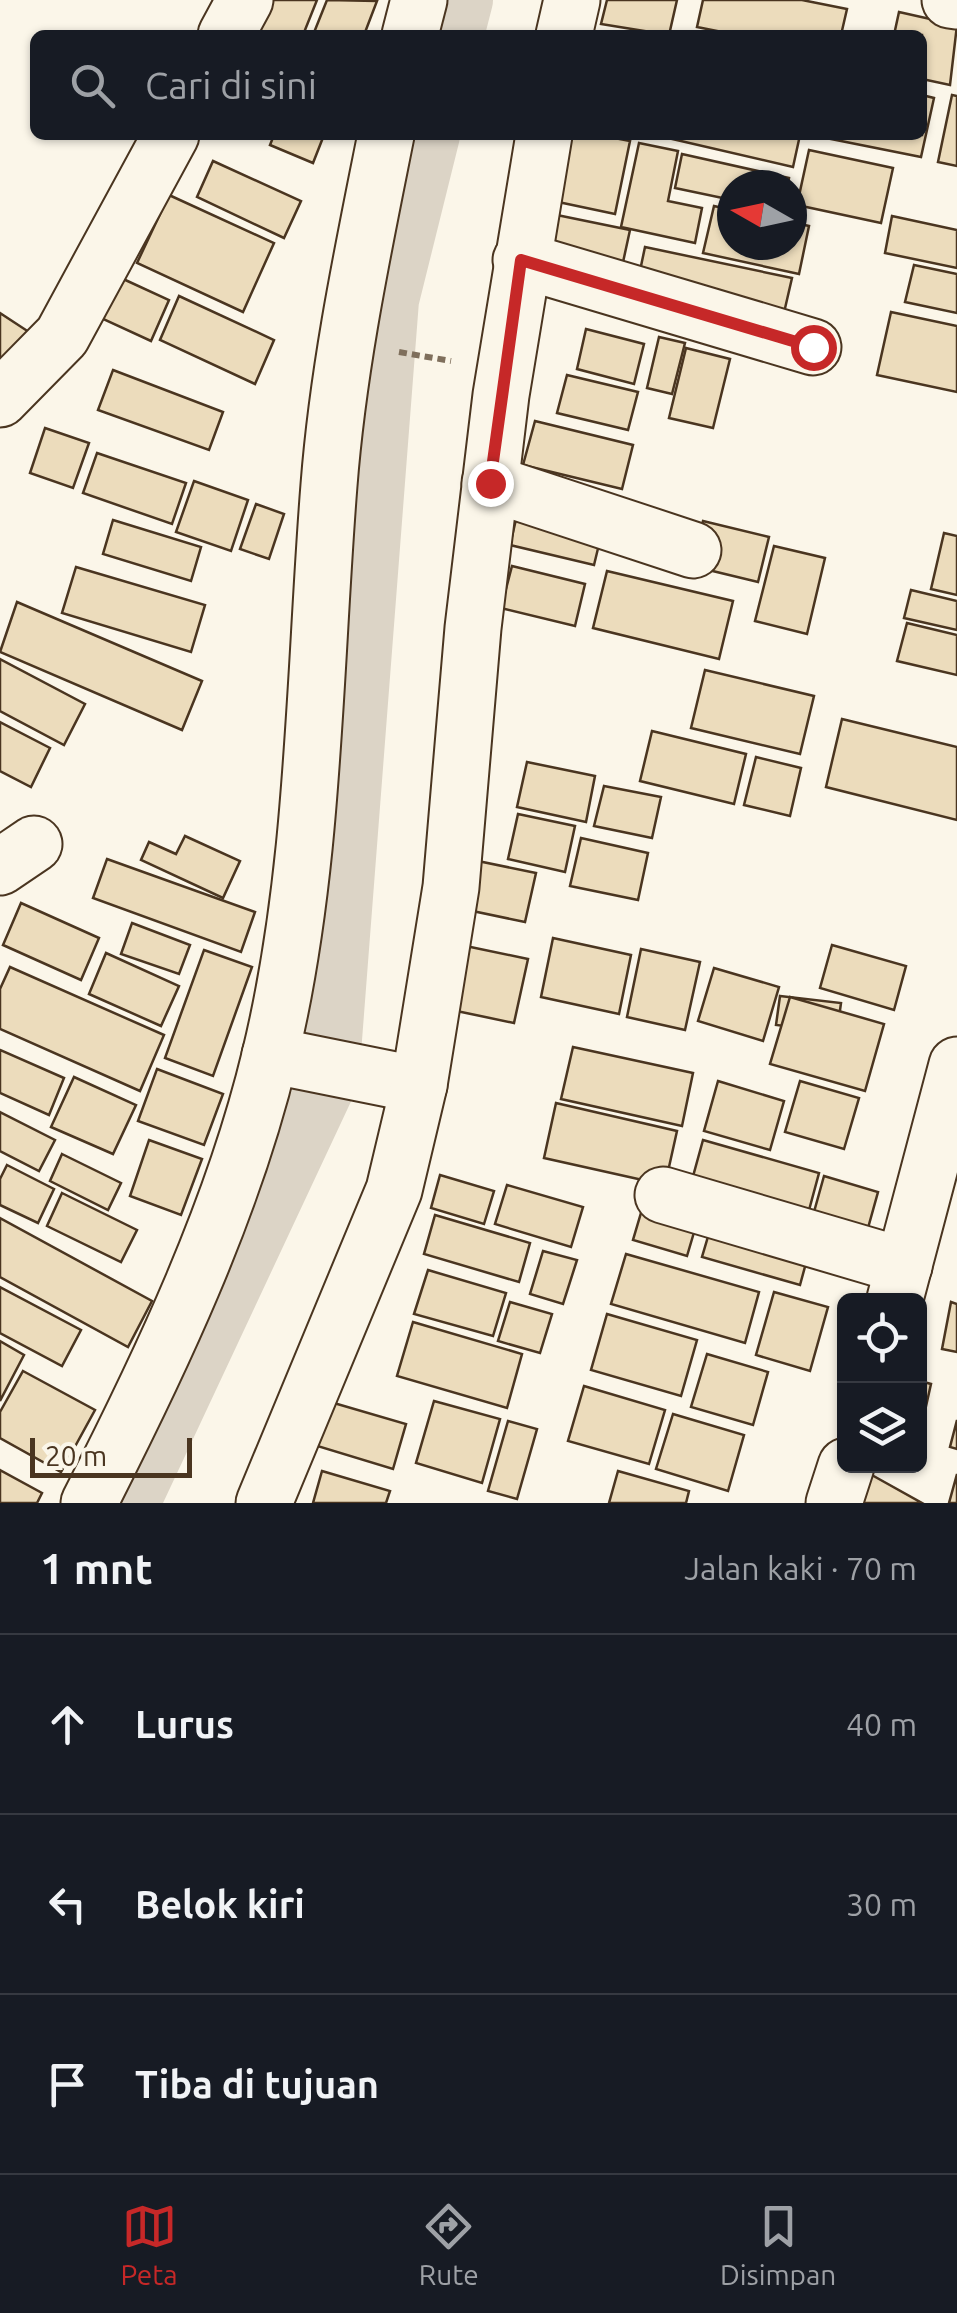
<!DOCTYPE html>
<html lang="id">
<head>
<meta charset="utf-8">
<style>
	body { margin:0; font-family:Ubuntu,sans-serif; background:#242831; color:#f1f3f6 }
	.controls { position:absolute; right:30px; bottom:30px; display:grid; overflow:hidden; border-radius:15px; box-shadow:0 2px 8px #0004 }
	.controls button { width:90px; height:90px; display:grid; place-items:center; padding:0; border:0; border-bottom:2px solid #363941; background:#171b24; color:#f1f3f6; font:50px sans-serif }
	.compass { position:absolute; left:717px; top:170px; width:90px; height:90px; border-radius:50%; background:#171b24; box-shadow:0 2px 8px #0004; rotate:279deg }
	.scale { position:absolute; left:30px; bottom:25px; width:162px; box-sizing:border-box; padding-left:10px; border:5px solid #4a3520; border-top:0; font-size:28px; line-height:35px; white-space:nowrap; color:#4a3520; -webkit-text-stroke:8px #fbf6e9; paint-order:stroke }
	.stop { position:absolute; width:30px; height:30px; margin:-22px; border:8px solid #c62828; border-radius:50%; background:#fff }
	.stop.end { background:#c62828; border-color:#fff; box-shadow:0 2px 10px #0008 }
	.list { margin:0; padding:0; list-style:none }
	h2 { display:flex; justify-content:space-between; align-items:center; height:130px; margin:0; padding:0 40px; font-size:42px }
	h2 small { font-size:32px; font-weight:400; color:#9ea1a6 }
	.list li { display:grid; grid-template-columns:65px 1fr auto; gap:30px; align-items:center; box-sizing:border-box; height:180px; padding:0 40px; border-top:2px solid #363941 }
	.list b { display:block; font-size:38px; white-space:nowrap }
	.list em { font-size:32px; font-style:normal; color:#9ea1a6 }
	.icon { flex:none; width:55px; height:55px; fill:none; stroke:currentColor; stroke-width:2; stroke-linecap:round; stroke-linejoin:round }
	.map { position:relative; flex:none; width:957px; height:1503px; overflow:hidden }
	.search { position:absolute; background:#171b24; box-shadow:0 2px 8px #0004; left:30px; right:30px; top:30px; height:110px; display:flex; align-items:center; gap:25px; box-sizing:border-box; padding:0 35px; border-radius:15px; color:#9ea1a6; font-size:38px }
	.sheet { height:670px; background:#171b24 }
	nav { display:flex; justify-content:space-around; align-items:center; box-sizing:border-box; height:140px; border-top:2px solid #363941; background:#171b24; font-size:28px; color:#9ea1a6 }
	nav a { display:grid; justify-items:center; gap:5px }
	nav .on { color:#c62828 }
	.map>svg:first-child { display:block }
	.lines { fill:none; stroke-linecap:round; stroke-linejoin:round }
	.canal { stroke:#dcd4c6; stroke-width:58 }
	.building { fill:#ecdcbc; stroke:#4a3520; stroke-width:2.5 }
	.minor-casing { stroke:#4a3520; stroke-width:59 }
	.path { stroke:#7f6f5c; stroke-width:6; stroke-dasharray:8 5; stroke-linecap:butt }
	.minor { stroke:#fbf6e9; stroke-width:55 }
	.route { stroke:#c62828; stroke-width:12 }
</style>
</head>
<body>
<div class="map">
<svg width="957" height="1503" viewBox="0 0 957 1503">
	<rect width="100%" height="100%" fill="#fbf6e9"/>
	<g class="lines">
		<g class="canal">
			<path d="M 455,35 L 464,0"/>
			<path d="M 131,1503 L 330,1078 L 390,300 L 431,135"/>
		</g>
	</g>
	<g class="building">
		<path d="M 262,0 L 317,0 L 303,35 L 248,35 Z"/>
		<path d="M 327,0 L 377,1 L 364,35 L 313,35 Z"/>
		<path d="M 607,0 L 677,0 L 669,35 L 601,24 Z"/>
		<path d="M 703,0 L 802,0 L 847,9 L 841,35 L 737,35 L 697,27 Z"/>
		<path d="M 899,12 L 957,25 L 950,85 L 922,79 L 922,35 L 894,35 Z"/>
		<path d="M 922,95 L 934,98 L 921,157 L 821,137 L 922,135 Z"/>
		<path d="M 952,95 L 957,96 L 957,166 L 938,162 Z"/>
		<path d="M 274,135 L 324,135 L 313,163 L 270,145 Z"/>
		<path d="M 557,135 L 599,135 L 630,141 L 615,214 L 544,199 Z"/>
		<path d="M 655,135 L 800,135 L 793,167 Z"/>
		<path d="M 639,143 L 678,151 L 668,201 L 702,208 L 695,243 L 621,227 Z"/>
		<path d="M 809,150 L 893,168 L 881,223 L 797,205 Z"/>
		<path d="M 682,154 L 789,178 L 788,185 L 732,185 L 732,200 L 675,188 Z"/>
		<path d="M 213,161 L 301,201 L 284,238 L 197,197 Z"/>
		<path d="M 169,195 L 274,243 L 243,312 L 137,263 Z"/>
		<path d="M 714,206 L 732,210 L 732,245 L 792,245 L 792,222 L 809,226 L 799,274 L 703,253 Z"/>
		<path d="M 552,214 L 630,230 L 620,276 L 543,260 Z"/>
		<path d="M 892,216 L 957,230 L 957,268 L 885,253 Z"/>
		<path d="M 645,247 L 792,278 L 783,317 L 637,285 Z"/>
		<path d="M 914,265 L 957,274 L 957,313 L 905,302 Z"/>
		<path d="M 121,278 L 169,300 L 151,341 L 103,319 Z"/>
		<path d="M 179,296 L 274,340 L 255,384 L 160,340 Z"/>
		<path d="M 891,312 L 957,326 L 957,392 L 877,375 Z"/>
		<path d="M 0,313 L 32,334 L 0,379 Z"/>
		<path d="M 586,329 L 644,344 L 634,384 L 577,369 Z"/>
		<path d="M 659,337 L 685,343 L 672,394 L 647,388 Z"/>
		<path d="M 686,348 L 730,359 L 713,428 L 669,418 Z"/>
		<path d="M 113,370 L 223,412 L 209,450 L 98,410 Z"/>
		<path d="M 567,375 L 638,392 L 628,430 L 557,413 Z"/>
		<path d="M 535,421 L 633,445 L 622,489 L 523,465 Z"/>
		<path d="M 45,428 L 89,443 L 73,488 L 30,473 Z"/>
		<path d="M 97,453 L 186,483 L 172,524 L 83,493 Z"/>
		<path d="M 194,481 L 248,500 L 231,551 L 176,532 Z"/>
		<path d="M 256,504 L 284,514 L 269,559 L 240,549 Z"/>
		<path d="M 518,511 L 602,532 L 594,565 L 510,545 Z"/>
		<path d="M 113,520 L 201,547 L 191,581 L 103,554 Z"/>
		<path d="M 703,521 L 769,537 L 758,582 L 692,566 Z"/>
		<path d="M 944,533 L 957,536 L 957,595 L 931,589 Z"/>
		<path d="M 774,546 L 825,558 L 807,634 L 755,621 Z"/>
		<path d="M 512,566 L 585,584 L 575,626 L 501,608 Z"/>
		<path d="M 76,567 L 205,605 L 191,652 L 62,613 Z"/>
		<path d="M 607,571 L 733,601 L 719,659 L 593,628 Z"/>
		<path d="M 911,590 L 957,601 L 957,630 L 904,618 Z"/>
		<path d="M 17,602 L 202,681 L 182,730 L 0,652 Z"/>
		<path d="M 907,623 L 957,635 L 957,675 L 897,661 Z"/>
		<path d="M 0,659 L 85,704 L 64,745 L 0,711 Z"/>
		<path d="M 705,670 L 814,696 L 800,754 L 691,728 Z"/>
		<path d="M 842,719 L 957,747 L 957,820 L 826,787 Z"/>
		<path d="M 0,722 L 50,748 L 31,787 L 0,771 Z"/>
		<path d="M 652,731 L 746,754 L 734,804 L 640,781 Z"/>
		<path d="M 756,757 L 801,768 L 790,816 L 744,805 Z"/>
		<path d="M 527,762 L 595,776 L 586,822 L 517,807 Z"/>
		<path d="M 604,786 L 661,797 L 652,838 L 594,826 Z"/>
		<path d="M 518,814 L 575,826 L 565,872 L 508,859 Z"/>
		<path d="M 185,836 L 240,861 L 223,898 L 141,860 L 149,842 L 176,854 Z"/>
		<path d="M 581,838 L 648,853 L 638,900 L 570,886 Z"/>
		<path d="M 107,859 L 255,912 L 241,952 L 93,898 Z"/>
		<path d="M 473,860 L 536,873 L 525,922 L 463,909 Z"/>
		<path d="M 21,903 L 99,938 L 81,980 L 3,945 Z"/>
		<path d="M 132,923 L 190,945 L 179,974 L 121,954 Z"/>
		<path d="M 553,938 L 631,955 L 619,1014 L 541,997 Z"/>
		<path d="M 461,945 L 528,959 L 514,1023 L 447,1009 Z"/>
		<path d="M 832,945 L 906,966 L 894,1010 L 820,988 Z"/>
		<path d="M 641,949 L 700,962 L 685,1030 L 627,1017 Z"/>
		<path d="M 204,950 L 252,967 L 213,1076 L 165,1058 Z"/>
		<path d="M 106,953 L 179,986 L 161,1026 L 89,994 Z"/>
		<path d="M 10,967 L 164,1035 L 140,1091 L 0,1029 L 0,989 Z"/>
		<path d="M 714,968 L 779,987 L 763,1041 L 698,1021 Z"/>
		<path d="M 780,996 L 841,1003 L 837,1032 L 776,1025 Z"/>
		<path d="M 790,997 L 884,1024 L 865,1091 L 770,1064 Z"/>
		<path d="M 573,1047 L 693,1073 L 682,1126 L 561,1099 Z"/>
		<path d="M 0,1050 L 64,1078 L 49,1115 L 0,1093 Z"/>
		<path d="M 157,1069 L 223,1094 L 204,1145 L 138,1121 Z"/>
		<path d="M 74,1077 L 136,1105 L 113,1154 L 51,1127 Z"/>
		<path d="M 718,1081 L 784,1101 L 770,1150 L 704,1131 Z"/>
		<path d="M 800,1081 L 859,1098 L 844,1149 L 785,1132 Z"/>
		<path d="M 556,1103 L 677,1131 L 665,1185 L 544,1158 Z"/>
		<path d="M 0,1112 L 55,1140 L 39,1171 L 0,1151 Z"/>
		<path d="M 149,1140 L 202,1159 L 181,1215 L 130,1196 Z"/>
		<path d="M 703,1140 L 819,1173 L 805,1225 L 689,1191 Z"/>
		<path d="M 62,1154 L 121,1183 L 108,1210 L 50,1181 Z"/>
		<path d="M 7,1165 L 54,1189 L 38,1223 L 0,1205 L 0,1179 Z"/>
		<path d="M 440,1175 L 494,1191 L 484,1224 L 431,1208 Z"/>
		<path d="M 824,1176 L 878,1192 L 863,1246 L 809,1230 Z"/>
		<path d="M 507,1185 L 583,1207 L 571,1247 L 495,1224 Z"/>
		<path d="M 62,1193 L 137,1230 L 121,1262 L 47,1226 Z"/>
		<path d="M 646,1196 L 700,1212 L 687,1256 L 633,1240 Z"/>
		<path d="M 715,1213 L 812,1241 L 800,1285 L 702,1257 Z"/>
		<path d="M 435,1215 L 530,1243 L 519,1282 L 424,1254 Z"/>
		<path d="M 0,1218 L 152,1301 L 128,1347 L 0,1277 Z"/>
		<path d="M 543,1251 L 577,1260 L 563,1304 L 530,1294 Z"/>
		<path d="M 626,1254 L 759,1292 L 745,1343 L 611,1304 Z"/>
		<path d="M 428,1270 L 506,1293 L 493,1336 L 414,1314 Z"/>
		<path d="M 0,1287 L 81,1330 L 62,1366 L 0,1333 Z"/>
		<path d="M 774,1292 L 828,1307 L 810,1371 L 756,1355 Z"/>
		<path d="M 510,1302 L 552,1314 L 540,1353 L 498,1341 Z"/>
		<path d="M 951,1302 L 957,1304 L 957,1352 L 942,1349 Z"/>
		<path d="M 607,1314 L 697,1340 L 681,1396 L 591,1370 Z"/>
		<path d="M 413,1322 L 522,1354 L 507,1408 L 397,1376 Z"/>
		<path d="M 0,1341 L 24,1355 L 0,1401 Z"/>
		<path d="M 707,1354 L 768,1372 L 753,1425 L 691,1407 Z"/>
		<path d="M 23,1371 L 95,1410 L 61,1472 L 0,1438 L 0,1412 Z"/>
		<path d="M 920,1381 L 931,1384 L 920,1433 Z"/>
		<path d="M 584,1386 L 665,1410 L 649,1464 L 568,1441 Z"/>
		<path d="M 327,1401 L 406,1424 L 393,1469 L 314,1445 Z"/>
		<path d="M 434,1401 L 500,1419 L 482,1483 L 416,1463 Z"/>
		<path d="M 673,1414 L 744,1435 L 728,1491 L 656,1469 Z"/>
		<path d="M 957,1420 L 957,1449 L 950,1447 Z"/>
		<path d="M 508,1421 L 537,1429 L 517,1499 L 488,1491 Z"/>
		<path d="M 0,1470 L 42,1493 L 37,1503 L 0,1503 Z"/>
		<path d="M 322,1471 L 390,1491 L 386,1503 L 313,1503 Z"/>
		<path d="M 618,1471 L 689,1491 L 686,1503 L 609,1503 Z"/>
		<path d="M 870,1474 L 922,1503 L 854,1503 Z"/>
		<path d="M 957,1474 L 957,1503 L 949,1503 Z"/>
	</g>
	<g class="lines">
		<defs>
			<g id="minor">
				<path d="M 950,0 L 957,1"/>
				<path d="M 226,35 L 245,0"/>
				<path d="M 410,35 L 419,0"/>
				<path d="M 564,35 L 572,0"/>
				<path d="M 521,260 L 813,347"/>
				<path d="M 0,399 L 62,336 L 171,135"/>
				<path d="M 490,483 L 693,550"/>
				<path d="M 0,867 L 34,844"/>
				<path d="M 270,1055 L 419,1085"/>
				<path d="M 663,1195 L 904,1266"/>
				<path d="M 895,1299 L 957,1065"/>
				<path d="M 89,1503 C 161,1362 233,1210 270,1056 C 315,871 314,674 329,485 C 338,368 363,250 386,135"/>
				<path d="M 264,1503 L 394,1190 L 419,1085 L 451,887 L 473,628 L 501,395 L 544,135"/>
				<path d="M 834,1503 L 846,1466"/>
			</g>
		</defs>
		<use href="#minor" class="minor-casing"/>
		<path class="path" d="M 399,352 L 451,361"/>
		<use href="#minor" class="minor"/>
	</g>
	<g class="lines">
		<path class="route" d="M 490,483 L 521,260 L 813,347"/>
	</g>
</svg>
<div class="controls">
<button><svg class="icon" aria-label="locate" viewBox="0 0 24 24"><circle cx="12" cy="12" r="6"/><path d="M12 2v4M12 18v4M2 12h4M18 12h4"/></svg></button>
<button><svg class="icon" aria-label="layers" viewBox="0 0 24 24"><path d="M12 4l9 5-9 5-9-5zM3 14l9 5 9-5"/></svg></button>
</div>
<svg class="compass" viewBox="-18 -18 36 36"><path d="M0-13l5 13h-10z" fill="#e53935"/><path d="M0 13l5-13h-10z" fill="#9ea1a6"/></svg>
<div class="scale">20 m</div>
<div class="stop" style="left:813px;top:347px"></div>
<div class="stop end" style="left:490px;top:483px"></div>
<div class="search"><svg class="icon" aria-label="search" viewBox="0 0 24 24"><circle cx="10" cy="10" r="6"/><path d="M15 15l6 6"/></svg>Cari di sini</div>
</div>
<section class="sheet">
<h2>1 mnt<small>Jalan kaki · 70 m</small></h2>
<ul class="list">
<li><svg class="icon" aria-label="ahead" viewBox="0 0 24 24"><path d="M12 20V5M6 11l6-6 6 6"/></svg><div><b>Lurus</b></div><em>40 m</em></li>
<li><svg class="icon" aria-label="left" viewBox="0 0 24 24"><path d="M17 20v-9H6M10 6l-5 5 5 5"/></svg><div><b>Belok kiri</b></div><em>30 m</em></li>
<li><svg class="icon" aria-label="arrive" viewBox="0 0 24 24"><path d="M6 21V4h12l-3 4 3 4H6"/></svg><div><b>Tiba di tujuan</b></div></li>
</ul>
</section>
<nav>
<a class="on"><svg class="icon" aria-label="map" viewBox="0 0 24 24"><path d="M3 6l6-2 6 2 6-2v14l-6 2-6-2-6 2zM9 4v14M15 6v14"/></svg>Peta</a>
<a><svg class="icon" aria-label="directions" viewBox="0 0 24 24"><path d="M12 3l9 9-9 9-9-9zM9 14v-3h6M13 9l2 2-2 2"/></svg>Rute</a>
<a><svg class="icon" aria-label="saved" viewBox="0 0 24 24"><path d="M7 4h10v16l-5-4-5 4z"/></svg>Disimpan</a>
</nav>
</body>
</html>
